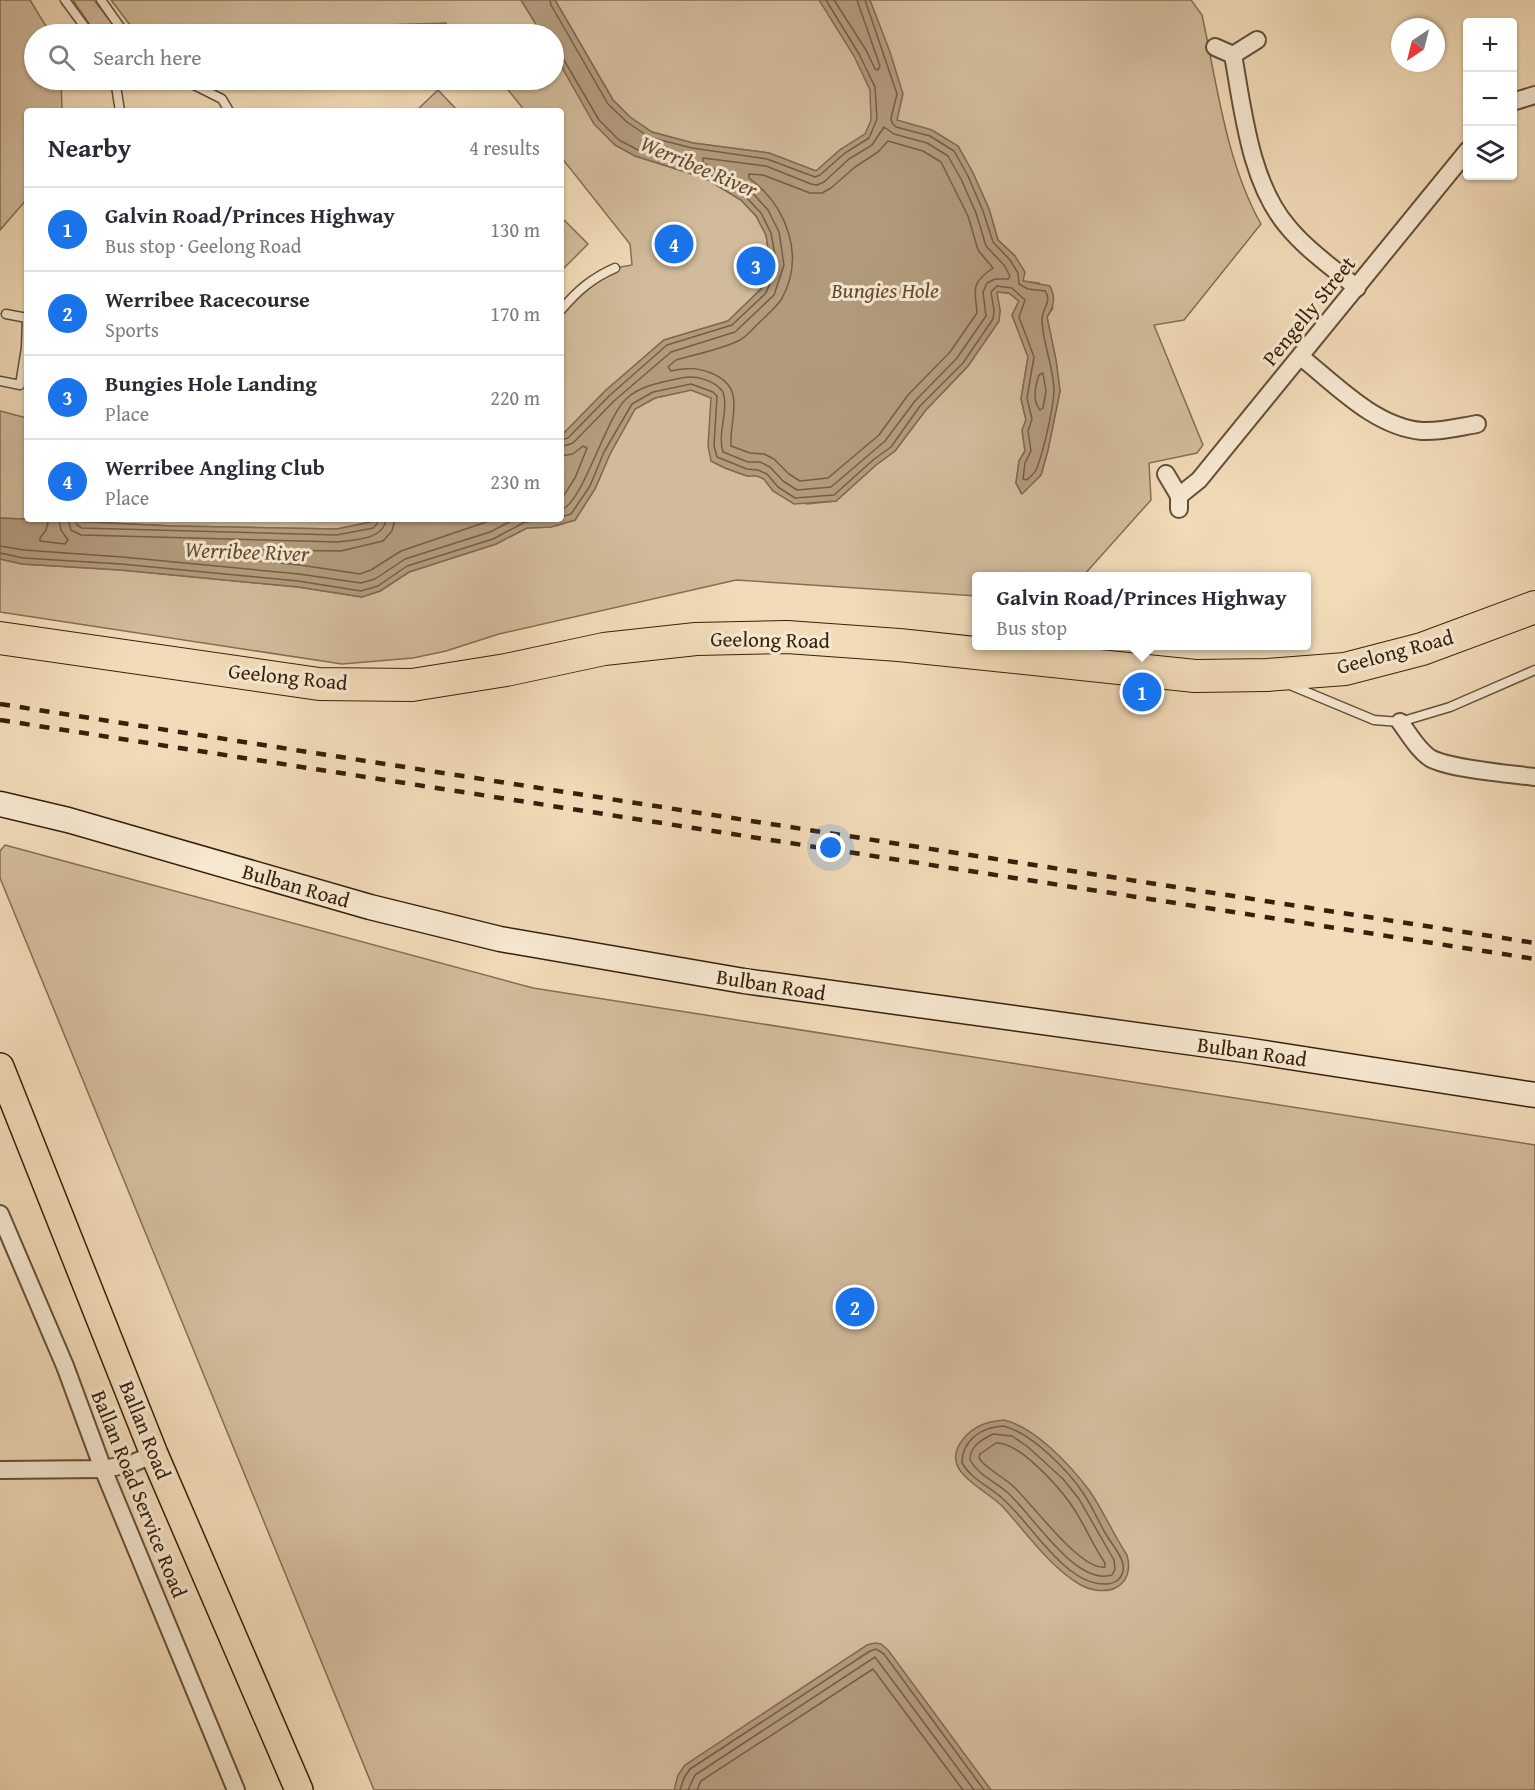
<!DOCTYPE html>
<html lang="en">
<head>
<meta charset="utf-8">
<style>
	body { margin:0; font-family:"Gentium Book Plus",serif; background:#f2f2f3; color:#2b2b33 }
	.controls { position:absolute; right:18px; top:18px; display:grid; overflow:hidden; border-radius:6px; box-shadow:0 2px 4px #0004 }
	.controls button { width:54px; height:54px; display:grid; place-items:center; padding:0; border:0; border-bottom:2px solid #e1e1e2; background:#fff; color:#2b2b33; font:30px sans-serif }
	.compass { position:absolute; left:1391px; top:18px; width:54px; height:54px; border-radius:50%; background:#fff; box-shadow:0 2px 4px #0004; rotate:215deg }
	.you { position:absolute; left:831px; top:848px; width:21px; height:21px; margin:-15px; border:4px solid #fff; border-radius:50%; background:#1a73e8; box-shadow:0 0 0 9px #1a73e833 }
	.badge { display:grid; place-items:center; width:39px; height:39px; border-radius:50%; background:#1a73e8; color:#fff; font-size:20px; font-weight:700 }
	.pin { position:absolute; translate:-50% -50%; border:3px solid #fff; box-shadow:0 2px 6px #0006 }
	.popup { position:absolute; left:972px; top:572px; width:339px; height:78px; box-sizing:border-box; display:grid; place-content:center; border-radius:6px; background:#fff; filter:drop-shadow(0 2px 4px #0005); font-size:20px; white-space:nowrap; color:#7c7c81 }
	.popup b { font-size:22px; color:#2b2b33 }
	.popup::after { content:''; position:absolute; left:50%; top:100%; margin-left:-12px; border:12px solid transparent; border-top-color:#fff }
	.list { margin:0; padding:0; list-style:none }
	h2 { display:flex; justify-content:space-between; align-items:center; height:78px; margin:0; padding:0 24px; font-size:26px }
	h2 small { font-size:20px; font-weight:400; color:#7c7c81 }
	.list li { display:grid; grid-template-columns:39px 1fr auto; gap:18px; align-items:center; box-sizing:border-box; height:84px; padding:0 24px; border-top:2px solid #e1e1e2 }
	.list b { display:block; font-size:22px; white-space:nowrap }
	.list p { margin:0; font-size:20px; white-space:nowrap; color:#7c7c81 }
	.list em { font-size:20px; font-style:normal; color:#7c7c81 }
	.icon { flex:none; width:33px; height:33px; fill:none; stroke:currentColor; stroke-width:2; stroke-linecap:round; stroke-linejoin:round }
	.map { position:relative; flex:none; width:1535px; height:1790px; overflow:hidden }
	.search { position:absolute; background:#fff; box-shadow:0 2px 4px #0004; left:24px; top:24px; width:540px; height:66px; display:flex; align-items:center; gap:15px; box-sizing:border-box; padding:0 21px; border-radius:33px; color:#7c7c81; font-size:22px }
	.panel { position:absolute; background:#fff; box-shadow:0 2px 4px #0004; left:24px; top:108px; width:540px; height:414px; border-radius:6px }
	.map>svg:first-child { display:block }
	.green { fill:#d2bb9b; stroke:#846e53; stroke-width:1.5 }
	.water { fill:#b29b7d; stroke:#816a4f; stroke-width:1.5 }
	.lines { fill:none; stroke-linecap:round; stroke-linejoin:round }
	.shore { stroke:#745e44; stroke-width:1.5 }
	.lane-casing { stroke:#664f36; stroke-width:11 }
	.street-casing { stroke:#664f36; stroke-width:20 }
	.secondary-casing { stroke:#37200b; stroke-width:27 }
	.primary-casing { stroke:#37200b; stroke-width:30 }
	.highway-casing { stroke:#37200b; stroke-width:34 }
	.lane { stroke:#f7e8d1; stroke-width:8 }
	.street { stroke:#f7e8d1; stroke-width:16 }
	.secondary { stroke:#f7e8d1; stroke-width:24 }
	.primary { stroke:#f2dbb8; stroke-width:27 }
	.highway { stroke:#f2dbb8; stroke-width:32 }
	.rail { stroke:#37200b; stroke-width:4.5; stroke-dasharray:10 10; stroke-linecap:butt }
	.labels { text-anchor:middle; stroke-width:6; stroke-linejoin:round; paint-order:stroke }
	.street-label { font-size:21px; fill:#37200b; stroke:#f7e8d1 }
	.water-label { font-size:22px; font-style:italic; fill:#624b33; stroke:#f7e8d1 }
</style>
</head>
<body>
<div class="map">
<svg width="1535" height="1790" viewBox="0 0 1535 1790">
	<rect width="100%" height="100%" fill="#f2dbb8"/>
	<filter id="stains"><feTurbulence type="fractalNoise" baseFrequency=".00333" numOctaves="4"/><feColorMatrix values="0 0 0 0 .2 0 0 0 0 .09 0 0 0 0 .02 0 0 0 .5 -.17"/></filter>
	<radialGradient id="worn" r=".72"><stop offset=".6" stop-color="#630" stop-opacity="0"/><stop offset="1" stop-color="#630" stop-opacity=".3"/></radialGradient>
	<g class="green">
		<path d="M 0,0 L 30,0 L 49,31 L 50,34 L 34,34 L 34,80 L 61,80 L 62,110 L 27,111 L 27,199 L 0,230 Z"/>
		<path d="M 73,0 L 94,0 L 115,27 L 115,33 L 96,34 Z"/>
		<path d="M 111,0 L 521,0 L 542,34 L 451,34 L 446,23 L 286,28 L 280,34 L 137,34 Z"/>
		<path d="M 555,0 L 1191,0 L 1202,15 C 1217,84 1226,162 1261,224 L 1184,320 L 1154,325 L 1203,445 L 1197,453 L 1149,463 L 1151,500 L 1083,576 L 977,576 L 977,596 L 736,580 L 499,634 L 446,651 L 413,658 L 342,664 L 0,612 L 0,559 L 22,564 L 121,570 L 298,587 L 362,597 L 380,591 L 409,572 L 496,544 L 527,528 L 551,527 L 575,520 L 595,489 L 610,454 L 635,409 L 655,398 L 691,390 L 711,397 L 711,461 L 725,468 L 747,476 L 757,475 L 764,479 L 773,491 L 807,504 L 836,501 L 876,465 L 895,451 L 925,411 L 968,366 L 999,321 L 1000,310 L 996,292 L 1009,293 L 1019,301 L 1012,315 L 1028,357 L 1021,399 L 1026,420 L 1022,430 L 1025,451 L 1019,461 L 1016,483 L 1021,493 L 1041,475 L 1048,450 L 1060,391 L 1056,360 L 1047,317 L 1053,308 L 1039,283 L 1023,281 L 1015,256 L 998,240 L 989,209 L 973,173 L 958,146 L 841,149 L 816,171 L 769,153 L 693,143 L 652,132 L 630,117 L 613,100 Z"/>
		<path d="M 554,53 L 594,123 L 615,145 L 635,156 L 705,178 L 741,200 L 756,216 L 766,235 L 771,267 L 761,289 L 728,321 L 664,340 L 605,391 L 561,436 L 561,313 L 582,287 L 615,268 L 632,265 L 630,244 L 561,157 L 561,111 L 525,111 L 500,80 L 554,80 Z"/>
		<path d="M 438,90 L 458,111 L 416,111 Z"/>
		<path d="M 561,217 L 588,244 L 561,271 Z"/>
		<path d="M 0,411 L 27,418 L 27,519 L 385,519 L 337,529 L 173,526 L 0,518 Z"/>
		<path d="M 5,845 L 533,988 L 1535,1145 L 1535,1790 L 374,1790 L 0,878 L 0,851 Z"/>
	</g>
	<g class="water">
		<path d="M 521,0 L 555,0 L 613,100 L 630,117 L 652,132 L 693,143 L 769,153 L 816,171 L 841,149 L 865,134 L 871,120 L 870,90 L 854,56 L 819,0 L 870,0 L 890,52 L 903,94 L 897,120 L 932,130 L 958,146 L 973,173 L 989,209 L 998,240 L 1015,256 L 1025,272 L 1023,281 L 1050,286 C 1056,298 1054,306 1047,317 L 1056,360 L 1060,391 L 1048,450 L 1041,475 L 1022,494 L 1016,483 L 1019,461 L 1025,451 L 1022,430 L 1026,420 L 1021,399 L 1028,357 L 1012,315 L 1019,301 L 1009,293 L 997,292 L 1000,310 L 999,321 L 968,366 L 925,411 L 895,451 L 876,465 L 836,501 L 794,504 L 773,491 L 764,479 L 757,476 L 747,476 L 725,468 L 711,461 L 708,446 L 711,398 L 691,390 L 655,398 L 635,409 L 610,454 L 595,489 L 575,520 L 551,527 L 527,528 L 496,544 L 409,572 L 380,591 L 362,597 L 298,587 L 121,570 L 22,564 L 0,559 L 0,518 L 173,526 L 337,529 L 385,519 L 561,519 L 561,436 L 605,391 L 664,340 L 728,321 L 761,289 L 771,267 L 766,235 L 756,216 L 741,200 L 705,178 L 635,156 L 615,145 L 594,124 L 554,53 L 554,34 L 542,34 Z"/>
		<path d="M 1004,1420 C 1035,1427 1070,1465 1089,1490 C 1103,1510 1113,1534 1127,1555 C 1136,1588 1105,1599 1079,1584 C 1049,1566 1026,1532 1002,1506 C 985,1488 936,1471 964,1438 C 974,1426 988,1421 1004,1420 Z"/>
		<path d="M 875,1643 L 881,1644 L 888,1650 L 991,1790 L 674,1790 L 678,1775 L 685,1765 L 867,1645 Z"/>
	</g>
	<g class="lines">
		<g class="shore">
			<path d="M 550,0 L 551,5 L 608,104 L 627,122 L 649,137 L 692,148 L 767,159 L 815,177 L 820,175 L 845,153 L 869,138 L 877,119 L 875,87 L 859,54 L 826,0"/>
			<path d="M 834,0 L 866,50 L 875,69 L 878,70 L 880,66 L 857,0"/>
			<path d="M 554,51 L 561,55 L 599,120 L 619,140 L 638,150 L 707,173 L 745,196 L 761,213 L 771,233 L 777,266 L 766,293 L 732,325 L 667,345 L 609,396 L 568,438 L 561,440"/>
			<path d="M 888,141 L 923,151 L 941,162 L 968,216 L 978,250 L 993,268 C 970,284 975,288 977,313 L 950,352 L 908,395 L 879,435 L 828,478 L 800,481 L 789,474 L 774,459 L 764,454 L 750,453 L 731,446 C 729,417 748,388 711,373 C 696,367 687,368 671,371 L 668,367 L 676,360 C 696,354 719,350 738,341 C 747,337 754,327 762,320 C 768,314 776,307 781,300 C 806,257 787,206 749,178 L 749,174 L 763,175 L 810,193 L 822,193 L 831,188 L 855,167 L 878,152 Z"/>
			<path d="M 1043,373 L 1046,391 L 1043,408 L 1040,410 C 1032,400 1035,387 1039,375 Z"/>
			<path d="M 561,447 L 573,443 L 614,401 L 671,352 L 735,332 L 774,295 L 784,265 L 779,232 L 768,210 L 749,189 L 733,178 L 703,163 L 703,158 L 766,166 L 811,184 L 817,185 L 824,182 L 849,159 L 872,145 L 884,127 L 894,134 L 927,143 L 948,156 L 961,179 L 976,213 L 986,246 L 1004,265 L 1010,276 L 1008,279 L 995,279 L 987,283 L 983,292 L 986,316 L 957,358 L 915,401 L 885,441 L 831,487 L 797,490 L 783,481 L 770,467 L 760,462 L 748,462 L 723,452 C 717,433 729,411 723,392 C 715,380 695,375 682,378 C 663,382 641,385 626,399 C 605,419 583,503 561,510"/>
			<path d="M 561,456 L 573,454 L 583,446 L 587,448 L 575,478 L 561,500"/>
			<path d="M 561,517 L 571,514 L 590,486 L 604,452 L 632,404 L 653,392 L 691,384 L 713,392 L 717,396 L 714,446 L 717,457 L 747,469 L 758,470 L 767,474 L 778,487 L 795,498 L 834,495 L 873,460 L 891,447 L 920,406 L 963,363 L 993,319 L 994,310 L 991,292 L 997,286 L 1012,288 L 1025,300 L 1019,317 L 1034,357 L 1027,398 L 1032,419 L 1028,431 L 1031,451 L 1025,463 L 1023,479 L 1027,480 C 1030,477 1034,474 1036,470 C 1043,454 1054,406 1054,389 C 1053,365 1043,344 1042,321 C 1041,309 1053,302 1045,291 L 1028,289 L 1019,284 L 1018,273 L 1010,260 L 993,242 L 983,211 L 968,176 L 954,151 L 930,136 L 896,127 L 892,123 L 891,118 L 897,94 L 865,0"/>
			<path d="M 49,519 L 46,530 L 40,538 L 40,541 L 65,544 L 68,540 L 61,530 L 59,519"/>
			<path d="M 68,519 L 71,530 L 81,535 L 337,542 C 353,540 384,540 386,519"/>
			<path d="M 75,519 L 77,525 L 82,528 L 337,535 L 373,528 L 377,524 L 378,519"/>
			<path d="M 395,519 L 392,531 L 383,541 L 341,551 L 188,549 L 185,552 L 187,554 L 300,565 L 360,574 L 371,570 L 401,551 L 495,519"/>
			<path d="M 0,546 L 24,550 L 122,557 L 299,574 L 361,583 L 375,579 L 405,559 L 490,532 L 515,519"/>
			<path d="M 0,553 L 23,558 L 121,564 L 298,581 L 361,591 L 378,586 L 407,566 L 493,539 L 525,522 L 556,519"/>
			<path d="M 1003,1426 C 1031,1432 1070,1472 1085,1496 C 1093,1508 1099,1523 1107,1536 C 1115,1549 1132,1566 1118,1580 C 1114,1583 1110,1584 1105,1584 C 1065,1585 1031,1523 1003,1499 C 989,1486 972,1480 962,1463 C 962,1440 982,1427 1003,1426 Z"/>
			<path d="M 993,1434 L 1012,1436 L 1028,1447 L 1063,1479 L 1079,1499 L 1114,1560 L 1115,1569 L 1112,1575 C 1075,1586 1033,1515 1008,1493 C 995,1481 979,1476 970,1460 C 970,1446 981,1440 993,1434 Z"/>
			<path d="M 996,1443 C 1019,1442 1057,1485 1070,1503 C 1083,1521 1092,1544 1105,1563 L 1105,1567 C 1081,1571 1033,1505 1015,1488 C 1005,1478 992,1472 982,1462 L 979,1458 L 980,1454 Z"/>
			<path d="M 680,1790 L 684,1778 L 690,1769 L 870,1651 L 876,1649 L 884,1654 L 984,1790"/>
			<path d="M 688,1790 L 695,1775 L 875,1657 L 974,1790"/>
			<path d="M 697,1790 L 701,1781 L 873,1669 L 963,1790"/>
		</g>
		<defs>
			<g id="lane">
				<path d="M 65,0 L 90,34"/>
				<path d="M 101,0 L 125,34"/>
				<path d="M 115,80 L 120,111"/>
				<path d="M 184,80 L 222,99 L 229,111"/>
				<path d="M 561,310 C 577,291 592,278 615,268"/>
				<path d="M 6,314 L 27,318"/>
				<path d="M 0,381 L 20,385 L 26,348 L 27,320"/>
				<path d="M 1290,685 L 1374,720 L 1400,722 L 1450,707 L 1535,670"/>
			</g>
			<g id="street">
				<path d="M 1215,47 L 1233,55 L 1257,40"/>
				<path d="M 1233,55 C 1243,110 1250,183 1288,227 C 1308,251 1333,268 1357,288"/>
				<path d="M 1512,102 L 1535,95"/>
				<path d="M 1301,357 C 1336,385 1375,427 1422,431 C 1440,432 1459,427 1477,424"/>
				<path d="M 1166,474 L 1179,496 L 1179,509"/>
				<path d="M 1179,496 L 1199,480 L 1468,150"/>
				<path d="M 1400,722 C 1409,734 1418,750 1430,758 C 1449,769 1511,774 1535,777"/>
				<path d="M 0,1214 L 65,1366 L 103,1469 L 236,1790"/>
				<path d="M 0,1470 L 103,1469 L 131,1464 L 154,1454"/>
			</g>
			<path id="secondary" d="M 0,804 L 68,820 L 370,907 L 500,939 L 744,981 L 1245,1050 L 1535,1095"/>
			<path id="primary" d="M 0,1067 L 154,1454 L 299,1790"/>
			<path id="highway" d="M 0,638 L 319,684 L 412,685 L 506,670 L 604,649 L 696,639 L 787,637 L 899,645 L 1195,676 L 1267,675 L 1345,669 L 1422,649 L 1535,607"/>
		</defs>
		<use href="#lane" class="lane-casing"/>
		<use href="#street" class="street-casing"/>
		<use href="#secondary" class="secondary-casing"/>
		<use href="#primary" class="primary-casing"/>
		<use href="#highway" class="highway-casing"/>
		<use href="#lane" class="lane"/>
		<use href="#street" class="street"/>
		<use href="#secondary" class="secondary"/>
		<use href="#primary" class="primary"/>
		<use href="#highway" class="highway"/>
		<g class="rail">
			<path d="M 0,704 L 1535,943"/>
			<path d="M 0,720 L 1535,959"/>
		</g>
	</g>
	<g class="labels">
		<g class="street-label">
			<text transform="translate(1309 311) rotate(-51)" y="7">Pengelly Street</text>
			<text transform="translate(770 640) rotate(1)" y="7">Geelong Road</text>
			<text transform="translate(1395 652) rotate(-15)" y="7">Geelong Road</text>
			<text transform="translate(288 677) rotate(6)" y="7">Geelong Road</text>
			<text transform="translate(296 886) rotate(16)" y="7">Bulban Road</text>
			<text transform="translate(771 985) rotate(9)" y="7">Bulban Road</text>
			<text transform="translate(1252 1052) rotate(8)" y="7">Bulban Road</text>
			<text transform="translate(145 1430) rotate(68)" y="7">Ballan Road</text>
			<text transform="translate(139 1494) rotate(68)" y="7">Ballan Road Service Road</text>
		</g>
		<g class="water-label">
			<text transform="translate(699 166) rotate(23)" y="8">Werribee River</text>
			<text x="885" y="298">Bungies Hole</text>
			<text transform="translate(247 551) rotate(2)" y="8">Werribee River</text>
		</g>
	</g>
	<rect width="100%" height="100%" filter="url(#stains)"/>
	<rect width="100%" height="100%" fill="url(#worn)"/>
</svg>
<div class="controls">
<button>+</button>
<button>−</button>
<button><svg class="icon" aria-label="layers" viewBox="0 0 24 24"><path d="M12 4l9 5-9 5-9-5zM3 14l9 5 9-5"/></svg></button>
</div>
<svg class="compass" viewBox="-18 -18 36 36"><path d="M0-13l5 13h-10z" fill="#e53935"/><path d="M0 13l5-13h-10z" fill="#7c7c81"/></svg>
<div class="you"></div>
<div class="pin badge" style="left:1142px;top:692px">1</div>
<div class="popup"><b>Galvin Road/Princes Highway</b>Bus stop</div>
<div class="pin badge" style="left:855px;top:1307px">2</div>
<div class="pin badge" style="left:756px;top:266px">3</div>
<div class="pin badge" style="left:674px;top:244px">4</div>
<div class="search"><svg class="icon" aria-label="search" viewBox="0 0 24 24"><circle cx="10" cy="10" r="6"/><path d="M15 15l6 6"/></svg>Search here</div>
<section class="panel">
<h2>Nearby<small>4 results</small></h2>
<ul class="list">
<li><span class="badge">1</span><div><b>Galvin Road/Princes Highway</b><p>Bus stop · Geelong Road</p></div><em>130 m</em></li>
<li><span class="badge">2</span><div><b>Werribee Racecourse</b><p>Sports</p></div><em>170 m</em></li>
<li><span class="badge">3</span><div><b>Bungies Hole Landing</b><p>Place</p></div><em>220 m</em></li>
<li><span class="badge">4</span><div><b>Werribee Angling Club</b><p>Place</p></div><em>230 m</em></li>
</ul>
</section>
</div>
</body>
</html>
